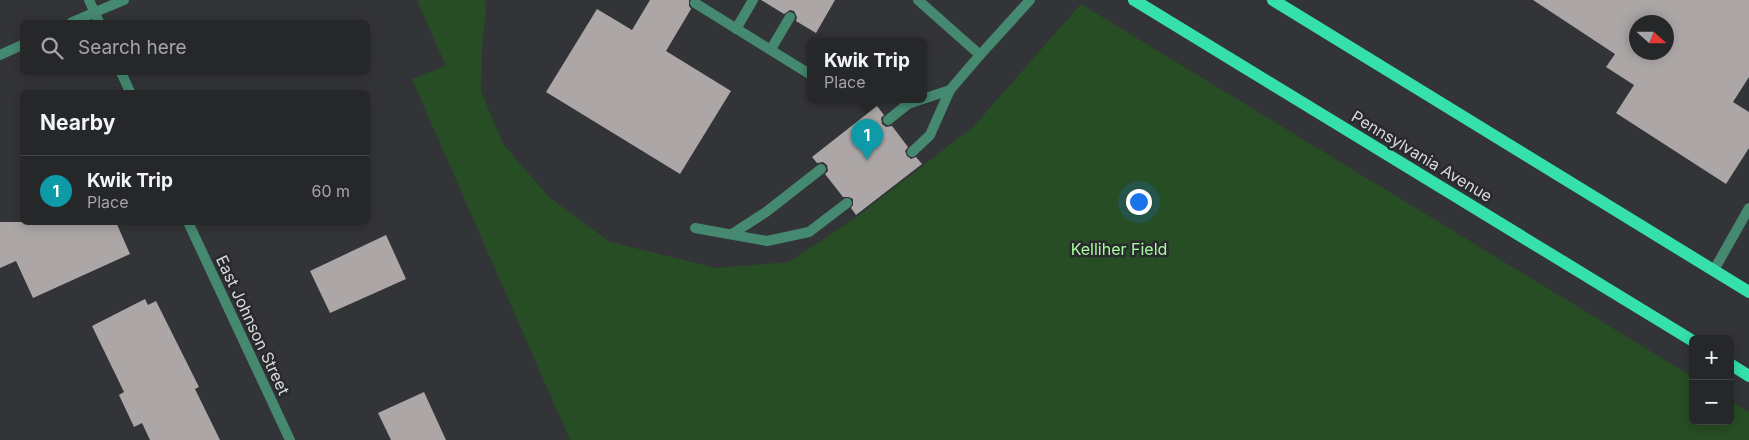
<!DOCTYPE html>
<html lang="en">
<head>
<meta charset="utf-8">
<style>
	body { margin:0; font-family:Inter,sans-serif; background:#2e2f31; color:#f1f3f6 }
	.controls { position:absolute; right:15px; bottom:15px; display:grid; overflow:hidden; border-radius:8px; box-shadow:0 2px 12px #0003 }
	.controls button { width:45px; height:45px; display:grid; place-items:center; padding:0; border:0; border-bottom:1px solid #424446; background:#262729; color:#f1f3f6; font:25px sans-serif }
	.compass { position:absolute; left:1629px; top:15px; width:45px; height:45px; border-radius:50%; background:#262729; box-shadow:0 2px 12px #0003; rotate:111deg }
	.you { position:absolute; left:1138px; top:201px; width:18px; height:18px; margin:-12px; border:4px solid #fff; border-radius:50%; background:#1a73e8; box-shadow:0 0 0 8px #1a73e833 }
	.badge { display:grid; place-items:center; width:32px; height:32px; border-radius:50%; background:#90b8fd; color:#fff; font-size:16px; font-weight:700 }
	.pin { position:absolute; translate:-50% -41px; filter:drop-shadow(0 1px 2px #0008) }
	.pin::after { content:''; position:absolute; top:26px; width:18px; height:15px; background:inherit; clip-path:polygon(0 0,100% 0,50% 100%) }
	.popup { position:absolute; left:807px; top:38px; width:120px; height:65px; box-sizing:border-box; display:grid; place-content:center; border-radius:8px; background:#262729; filter:drop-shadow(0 1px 4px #0005); font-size:16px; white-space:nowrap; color:#a4a5a8 }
	.popup b { font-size:19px; color:#f1f3f6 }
	.popup::after { content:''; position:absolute; left:50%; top:100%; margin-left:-10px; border:10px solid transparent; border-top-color:#262729 }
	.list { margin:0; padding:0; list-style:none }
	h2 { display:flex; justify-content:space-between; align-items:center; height:65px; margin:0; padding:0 20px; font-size:21px }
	h2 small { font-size:16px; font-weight:400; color:#a4a5a8 }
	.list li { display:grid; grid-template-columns:32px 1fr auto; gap:15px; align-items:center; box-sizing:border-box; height:70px; padding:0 20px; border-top:1px solid #424446 }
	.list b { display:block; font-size:19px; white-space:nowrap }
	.list p { margin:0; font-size:16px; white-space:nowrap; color:#a4a5a8 }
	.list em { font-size:16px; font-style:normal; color:#a4a5a8 }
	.icon { flex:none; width:28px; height:28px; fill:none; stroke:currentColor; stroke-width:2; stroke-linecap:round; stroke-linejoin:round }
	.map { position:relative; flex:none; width:1749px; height:440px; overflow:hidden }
	.search { position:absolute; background:#262729; box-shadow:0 2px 12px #0003; left:20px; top:20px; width:350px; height:55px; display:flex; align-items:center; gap:12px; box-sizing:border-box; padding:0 18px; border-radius:8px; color:#a4a5a8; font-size:19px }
	.panel { position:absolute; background:#262729; box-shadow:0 2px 12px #0003; left:20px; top:90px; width:350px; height:135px; border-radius:8px }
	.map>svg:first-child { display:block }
	.green { fill:#274d24 }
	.building { fill:#aca7a6; fill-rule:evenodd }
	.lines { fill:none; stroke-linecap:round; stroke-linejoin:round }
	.service { stroke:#458a70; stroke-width:10 }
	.minor { stroke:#458a70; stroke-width:10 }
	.tertiary { stroke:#458a70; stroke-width:10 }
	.primary { stroke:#35e0aa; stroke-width:12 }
	.labels { text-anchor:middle; stroke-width:5; stroke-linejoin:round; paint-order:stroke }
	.street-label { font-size:16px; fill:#dadadc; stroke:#292a2d }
	.park-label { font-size:16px; fill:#a6fd9d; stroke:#292a2d }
</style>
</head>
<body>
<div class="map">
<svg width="1749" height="440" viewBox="0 0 1749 440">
	<rect width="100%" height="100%" fill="#333437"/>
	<path class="green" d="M 417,0 L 485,0 L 486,11 L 482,48 L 481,91 L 503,144 L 550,198 L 610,242 L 716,268 L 789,262 L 854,219 L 973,127 L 1081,4 L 1693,377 L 1693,421 L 1730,421 L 1730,400 L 1749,412 L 1749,440 L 570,440 L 412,79 L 446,66 Z"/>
	<g class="building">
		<path d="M 650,0 L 689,0 L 689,6 L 691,9 L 666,51 L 731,91 L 680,174 L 546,92 L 597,9 L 632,30 Z"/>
		<path d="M 761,0 L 835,0 L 816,33 L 796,21 L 797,17 L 794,11 L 790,10 L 784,14 Z"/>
		<path d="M 1533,0 L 1749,0 L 1749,77 L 1733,102 L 1749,112 L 1749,148 L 1726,184 L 1616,113 L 1634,85 L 1606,67 L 1615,54 ZM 1636,22 L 1666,22 L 1666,52 L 1636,52 Z"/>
		<path d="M 877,106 L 884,115 L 881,118 L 882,124 L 886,127 L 892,126 L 908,147 L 905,151 L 907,156 L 911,159 L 916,157 L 922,164 L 856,215 L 851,208 L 853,205 L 853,199 L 849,197 L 843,197 L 825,174 L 828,171 L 827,165 L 823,162 L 817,163 L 812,157 Z"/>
		<path d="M 0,222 L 116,222 L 130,254 L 33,298 L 16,261 L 0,268 Z"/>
		<path d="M 386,235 L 406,279 L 330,313 L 310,271 Z"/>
		<path d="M 145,299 L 148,305 L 156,301 L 199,387 L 195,389 L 220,440 L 150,440 L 142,423 L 134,427 L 119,395 L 124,392 L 92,326 Z"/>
		<path d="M 424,392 L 446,440 L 391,440 L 378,413 Z"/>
	</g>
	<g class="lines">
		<g class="service">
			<path d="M 918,0 L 980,55 L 1030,0"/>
			<path d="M 695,3 L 811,75"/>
			<path d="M 736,29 L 753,0"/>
			<path d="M 771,49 L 790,17"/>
			<path d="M 888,120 L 908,104 L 950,90 L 980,55"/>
			<path d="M 912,152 L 930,135 L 950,90"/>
			<path d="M 695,228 L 767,241 L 809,232 L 847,203"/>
			<path d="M 732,234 L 766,212 L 821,169"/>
			<path d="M 1714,270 L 1749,208"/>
		</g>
		<g class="minor">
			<path d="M 72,22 L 124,0"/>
			<path d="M 0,55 L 22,45"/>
		</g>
		<g class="tertiary">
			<path d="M 89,0 L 99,22"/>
			<path d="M 121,72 L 130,92"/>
			<path d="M 188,222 L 290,440"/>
		</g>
		<g class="primary">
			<path d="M 1134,0 L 1693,341"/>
			<path d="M 1273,0 L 1749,292"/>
			<path d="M 1730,364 L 1749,376"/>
		</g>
	</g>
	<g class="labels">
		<g class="street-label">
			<text transform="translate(1422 156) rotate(31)" y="6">Pennsylvania Avenue</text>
			<text transform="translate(253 325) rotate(65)" y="6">East Johnson Street</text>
		</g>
		<g class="park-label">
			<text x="1119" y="255">Kelliher Field</text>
		</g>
	</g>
</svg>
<div class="controls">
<button>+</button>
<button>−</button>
</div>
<svg class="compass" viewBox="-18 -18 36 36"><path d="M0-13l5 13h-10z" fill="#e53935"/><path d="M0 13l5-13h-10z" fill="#a4a5a8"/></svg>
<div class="you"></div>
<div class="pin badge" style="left:867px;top:160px;background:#0f9aa8">1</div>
<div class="popup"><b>Kwik Trip</b>Place</div>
<div class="search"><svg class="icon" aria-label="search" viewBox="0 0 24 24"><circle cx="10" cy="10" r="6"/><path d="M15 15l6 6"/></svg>Search here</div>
<section class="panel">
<h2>Nearby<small></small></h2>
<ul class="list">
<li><span class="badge" style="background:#0f9aa8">1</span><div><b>Kwik Trip</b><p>Place</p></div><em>60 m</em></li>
</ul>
</section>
</div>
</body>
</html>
